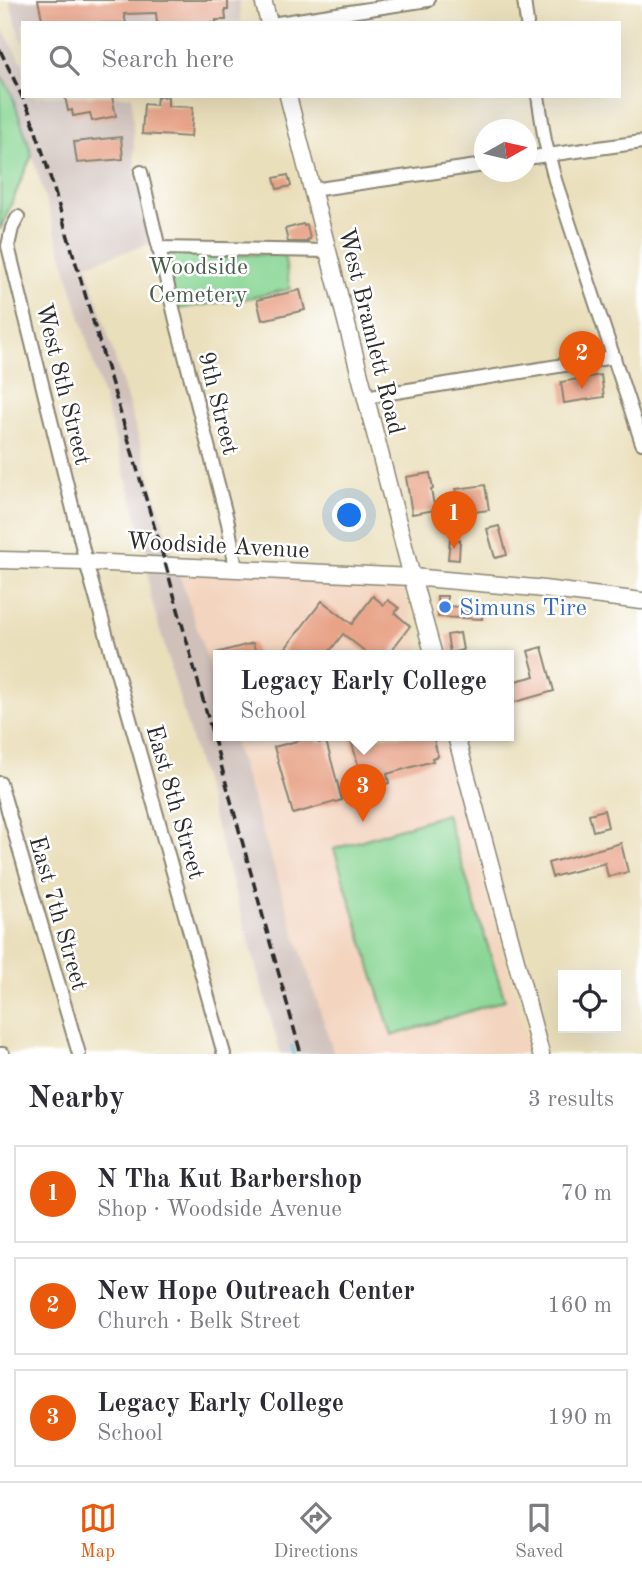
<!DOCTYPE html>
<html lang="en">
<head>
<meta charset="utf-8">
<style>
	body { margin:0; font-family:"Old Standard TT",serif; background:#f7f7f7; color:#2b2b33 }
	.controls { position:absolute; right:21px; bottom:21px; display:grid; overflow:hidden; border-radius:0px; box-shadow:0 7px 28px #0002 }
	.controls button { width:63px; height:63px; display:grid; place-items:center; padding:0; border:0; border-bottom:2px solid #e1e1e2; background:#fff; color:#2b2b33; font:35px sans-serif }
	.compass { position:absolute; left:474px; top:119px; width:63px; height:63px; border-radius:50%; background:#fff; box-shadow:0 7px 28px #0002; rotate:82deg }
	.you { position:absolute; left:350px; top:516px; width:24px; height:24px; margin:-18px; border:5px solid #fff; border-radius:50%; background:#1a73e8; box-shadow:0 0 0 10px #1a73e833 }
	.badge { display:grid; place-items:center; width:46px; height:46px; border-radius:50%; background:#ea580c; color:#fff; font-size:23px; font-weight:700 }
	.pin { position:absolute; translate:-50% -58px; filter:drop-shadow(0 2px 4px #0008) }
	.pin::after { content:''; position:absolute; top:37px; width:24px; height:21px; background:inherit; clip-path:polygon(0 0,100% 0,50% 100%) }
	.popup { position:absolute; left:213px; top:650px; width:301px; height:91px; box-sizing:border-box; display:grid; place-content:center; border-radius:0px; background:#fff; filter:drop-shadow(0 2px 5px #0005); font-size:23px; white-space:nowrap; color:#7c7c81 }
	.popup b { font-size:26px; color:#2b2b33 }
	.popup::after { content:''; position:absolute; left:50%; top:100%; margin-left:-14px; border:14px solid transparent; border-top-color:#fff }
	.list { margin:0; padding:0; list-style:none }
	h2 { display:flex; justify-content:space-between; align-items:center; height:91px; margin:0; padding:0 28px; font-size:30px }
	h2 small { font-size:23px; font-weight:400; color:#7c7c81 }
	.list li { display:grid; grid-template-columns:46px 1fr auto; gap:21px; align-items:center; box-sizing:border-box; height:98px; margin:0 14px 14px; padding:0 14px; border:2px solid #e1e1e2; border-radius:0px }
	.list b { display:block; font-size:26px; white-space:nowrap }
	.list p { margin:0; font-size:23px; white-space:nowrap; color:#7c7c81 }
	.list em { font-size:23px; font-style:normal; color:#7c7c81 }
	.icon { flex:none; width:38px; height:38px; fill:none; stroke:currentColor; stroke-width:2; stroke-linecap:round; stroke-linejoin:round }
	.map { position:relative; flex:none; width:642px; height:1054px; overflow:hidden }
	.search { position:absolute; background:#fff; box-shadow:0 7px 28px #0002; left:21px; right:21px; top:21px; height:77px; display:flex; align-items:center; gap:18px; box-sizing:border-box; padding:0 24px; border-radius:0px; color:#7c7c81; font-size:26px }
	.sheet { height:427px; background:#fff }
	nav { display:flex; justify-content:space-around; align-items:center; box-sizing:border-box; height:98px; border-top:2px solid #e1e1e2; background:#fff; font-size:19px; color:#7c7c81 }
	nav a { display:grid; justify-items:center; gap:4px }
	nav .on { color:#ea580c }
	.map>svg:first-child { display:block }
	.built { fill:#f3d4be }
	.industrial { fill:#cfc0ba }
	.green { fill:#89d694; stroke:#5a8060; stroke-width:2 }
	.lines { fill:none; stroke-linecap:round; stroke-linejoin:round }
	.stream { stroke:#4ebaca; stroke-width:3.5 }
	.building { fill:#e8a387 }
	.minor-casing { stroke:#8a8573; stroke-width:16 }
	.tertiary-casing { stroke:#8a8573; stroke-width:19 }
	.minor { stroke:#fff; stroke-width:12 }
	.tertiary { stroke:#fff; stroke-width:16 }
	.rail { stroke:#2b2b2b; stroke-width:3.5; stroke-dasharray:10 5; stroke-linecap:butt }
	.shop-dot { fill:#3f7fe0; stroke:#fff; stroke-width:2.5 }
	.labels { text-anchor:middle; stroke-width:5; stroke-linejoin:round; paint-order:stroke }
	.park-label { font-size:24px; fill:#475e4a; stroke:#fff }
	.street-label { font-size:24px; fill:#2b2b2b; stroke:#fff }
	.shop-label { font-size:24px; fill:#366cbe; stroke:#fff; text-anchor:start }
</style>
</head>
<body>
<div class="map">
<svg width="642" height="1054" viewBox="0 0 642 1054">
	<rect width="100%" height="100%" fill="#fff"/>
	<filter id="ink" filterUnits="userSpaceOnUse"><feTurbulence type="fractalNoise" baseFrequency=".0143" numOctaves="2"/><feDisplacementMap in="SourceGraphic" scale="14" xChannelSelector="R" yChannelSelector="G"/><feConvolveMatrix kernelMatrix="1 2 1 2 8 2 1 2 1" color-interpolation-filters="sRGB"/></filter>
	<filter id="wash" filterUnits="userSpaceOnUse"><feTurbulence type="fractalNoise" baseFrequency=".00686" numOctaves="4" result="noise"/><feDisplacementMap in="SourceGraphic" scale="28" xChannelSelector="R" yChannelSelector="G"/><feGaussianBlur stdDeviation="1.57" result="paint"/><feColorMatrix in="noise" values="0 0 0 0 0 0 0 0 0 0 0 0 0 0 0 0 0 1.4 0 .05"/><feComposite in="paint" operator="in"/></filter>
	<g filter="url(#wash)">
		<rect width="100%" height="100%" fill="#eadfbb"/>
		<g class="built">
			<path d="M 177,567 L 275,571 L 403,589 L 422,656 L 218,656 L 218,693 Z"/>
			<path d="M 232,736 L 444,736 L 530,1054 L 334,1054 Z"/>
		</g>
		<g class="industrial">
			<path d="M 9,0 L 239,0 L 241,23 L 23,23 L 23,45 Z"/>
			<path d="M 0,25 L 23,64 L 23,96 L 36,96 L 39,103 L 38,96 L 132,96 L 135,171 L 150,244 L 87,264 L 177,567 L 218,693 L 218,736 L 232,736 L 334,1054 L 281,1054 L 150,595 L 147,551 L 67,270 L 32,155 L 11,92 L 0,74 Z"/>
		</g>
		<g class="green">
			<path d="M 0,74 L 11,92 L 32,155 L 0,230 Z"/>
			<path d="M 164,254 L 284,255 L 290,289 L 244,299 L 177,309 Z"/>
			<path d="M 446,814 L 505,1000 L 392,1036 L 334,849 Z"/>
		</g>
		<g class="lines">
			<path class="stream" d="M 292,1046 L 294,1054"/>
		</g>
		<g id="blocks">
			<g class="building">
				<path d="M 38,0 L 228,0 L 228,10 L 225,10 L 226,20 L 216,20 L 216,23 L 157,23 L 156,13 L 124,14 L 126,23 L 43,23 Z"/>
				<path d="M 65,96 L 112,96 L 116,116 L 92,121 L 90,113 L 73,116 L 72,110 L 68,111 Z"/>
				<path d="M 157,97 L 168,97 L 168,106 L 193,107 L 191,137 L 142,134 L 144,104 L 156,105 Z"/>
				<path d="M 121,137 L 123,159 L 77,163 L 74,142 Z"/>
				<path d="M 288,175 L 291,186 L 277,189 L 274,178 Z"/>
				<path d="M 303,224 L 304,226 L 307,225 L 310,239 L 307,240 L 308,242 L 288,242 L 285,229 Z"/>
				<path d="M 300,290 L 305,310 L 262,320 L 257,300 Z"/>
				<path d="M 601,375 L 604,397 L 564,403 L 561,382 Z"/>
				<path d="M 430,473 L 433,489 L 431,490 L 435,510 L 412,514 L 406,477 Z"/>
				<path d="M 485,485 L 489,510 L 459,514 L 456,489 Z"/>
				<path d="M 499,526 L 507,555 L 495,558 L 487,529 Z"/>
				<path d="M 450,539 L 460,540 L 459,560 L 448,559 Z"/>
				<path d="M 373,596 L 384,605 L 388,600 L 399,608 L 395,613 L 410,626 L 387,656 L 371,656 L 343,634 L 326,656 L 292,656 L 284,650 L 322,601 L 352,624 Z"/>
				<path d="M 437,596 L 447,596 L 447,606 L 460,607 L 460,612 L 481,609 L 482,619 L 438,617 Z"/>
				<path d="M 460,633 L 463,650 L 450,653 L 447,635 Z"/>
				<path d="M 253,643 L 257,656 L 216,656 L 216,653 Z"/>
				<path d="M 542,647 L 554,691 L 508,704 L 508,683 L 535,676 L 528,651 Z"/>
				<path d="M 316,736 L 319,743 L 326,741 L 342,800 L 293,814 L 274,747 Z"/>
				<path d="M 350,736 L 433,736 L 438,756 L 432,758 L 433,761 L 387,774 L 389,783 L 365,790 Z"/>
				<path d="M 604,810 L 608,827 L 593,831 L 589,814 Z"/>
				<path d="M 621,843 L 628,872 L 608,877 L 605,863 L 552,877 L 548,863 Z"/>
			</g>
		</g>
	</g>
	<g filter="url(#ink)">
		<use href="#blocks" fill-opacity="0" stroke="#8a8573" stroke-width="2"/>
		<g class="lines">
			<defs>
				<g id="minor">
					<path d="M 524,0 L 527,23"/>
					<path d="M 278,23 L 428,0"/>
					<path d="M 538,96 L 545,141 L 555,180 L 642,443"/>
					<path d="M 526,158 L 642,142"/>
					<path d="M 141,172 L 177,325 L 228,523 L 236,569"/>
					<path d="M 312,190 L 484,165"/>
					<path d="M 18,217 L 12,228 L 8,246 L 86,562 L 224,1054"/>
					<path d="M 158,248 L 328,251"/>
					<path d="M 365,397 L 614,357"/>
					<path d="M 0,783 L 79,1054"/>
					<path d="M 0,1054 L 3,1054"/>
				</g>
				<g id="tertiary">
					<path d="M 263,0 L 269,23"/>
					<path d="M 288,96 L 412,577 L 434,656"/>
					<path d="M 0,560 L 86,562 L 412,577 L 535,588 L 642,601"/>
					<path d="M 456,736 L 541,1054"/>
				</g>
			</defs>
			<use href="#minor" class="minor-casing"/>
			<use href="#tertiary" class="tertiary-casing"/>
			<use href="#minor" class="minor"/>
			<use href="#tertiary" class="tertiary"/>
			<path class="rail" d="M 0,50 L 29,111 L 44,156 L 166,566 L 301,1054"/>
		</g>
	</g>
	<circle class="shop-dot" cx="445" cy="607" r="7"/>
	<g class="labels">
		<g class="park-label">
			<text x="198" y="274">Woodside<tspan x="198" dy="28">Cemetery</tspan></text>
		</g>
		<g class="street-label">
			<text transform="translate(372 331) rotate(76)" y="8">West Bramlett Road</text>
			<text transform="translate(64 384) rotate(76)" y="8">West 8th Street</text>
			<text transform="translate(219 403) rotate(76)" y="8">9th Street</text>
			<text transform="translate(218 545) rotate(3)" y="8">Woodside Avenue</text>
			<text transform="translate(176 802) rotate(74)" y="8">East 8th Street</text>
			<text transform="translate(59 913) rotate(74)" y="8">East 7th Street</text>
		</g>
		<g class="shop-label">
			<text x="459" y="615">Simuns Tire</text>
		</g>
	</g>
</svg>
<div class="controls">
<button><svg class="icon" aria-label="locate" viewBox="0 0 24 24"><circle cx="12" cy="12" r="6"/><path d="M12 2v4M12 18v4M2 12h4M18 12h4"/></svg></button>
</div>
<svg class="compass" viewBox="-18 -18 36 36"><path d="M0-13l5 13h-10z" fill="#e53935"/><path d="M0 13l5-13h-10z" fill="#7c7c81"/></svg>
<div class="you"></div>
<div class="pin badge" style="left:454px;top:549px">1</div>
<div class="pin badge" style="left:582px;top:389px">2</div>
<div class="pin badge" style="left:363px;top:822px">3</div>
<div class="popup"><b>Legacy Early College</b>School</div>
<div class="search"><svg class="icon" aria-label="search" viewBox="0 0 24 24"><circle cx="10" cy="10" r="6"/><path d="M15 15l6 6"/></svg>Search here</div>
</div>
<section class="sheet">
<h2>Nearby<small>3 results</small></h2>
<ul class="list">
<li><span class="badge">1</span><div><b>N Tha Kut Barbershop</b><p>Shop · Woodside Avenue</p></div><em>70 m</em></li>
<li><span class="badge">2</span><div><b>New Hope Outreach Center</b><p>Church · Belk Street</p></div><em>160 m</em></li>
<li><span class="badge">3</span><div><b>Legacy Early College</b><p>School</p></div><em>190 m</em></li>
</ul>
</section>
<nav>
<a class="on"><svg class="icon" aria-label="map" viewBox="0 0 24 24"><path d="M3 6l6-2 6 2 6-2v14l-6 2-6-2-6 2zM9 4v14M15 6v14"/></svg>Map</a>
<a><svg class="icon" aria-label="directions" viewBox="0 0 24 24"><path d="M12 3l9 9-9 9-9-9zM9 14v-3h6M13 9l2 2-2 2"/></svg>Directions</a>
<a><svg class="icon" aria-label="saved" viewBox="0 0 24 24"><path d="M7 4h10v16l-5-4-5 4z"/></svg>Saved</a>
</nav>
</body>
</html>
